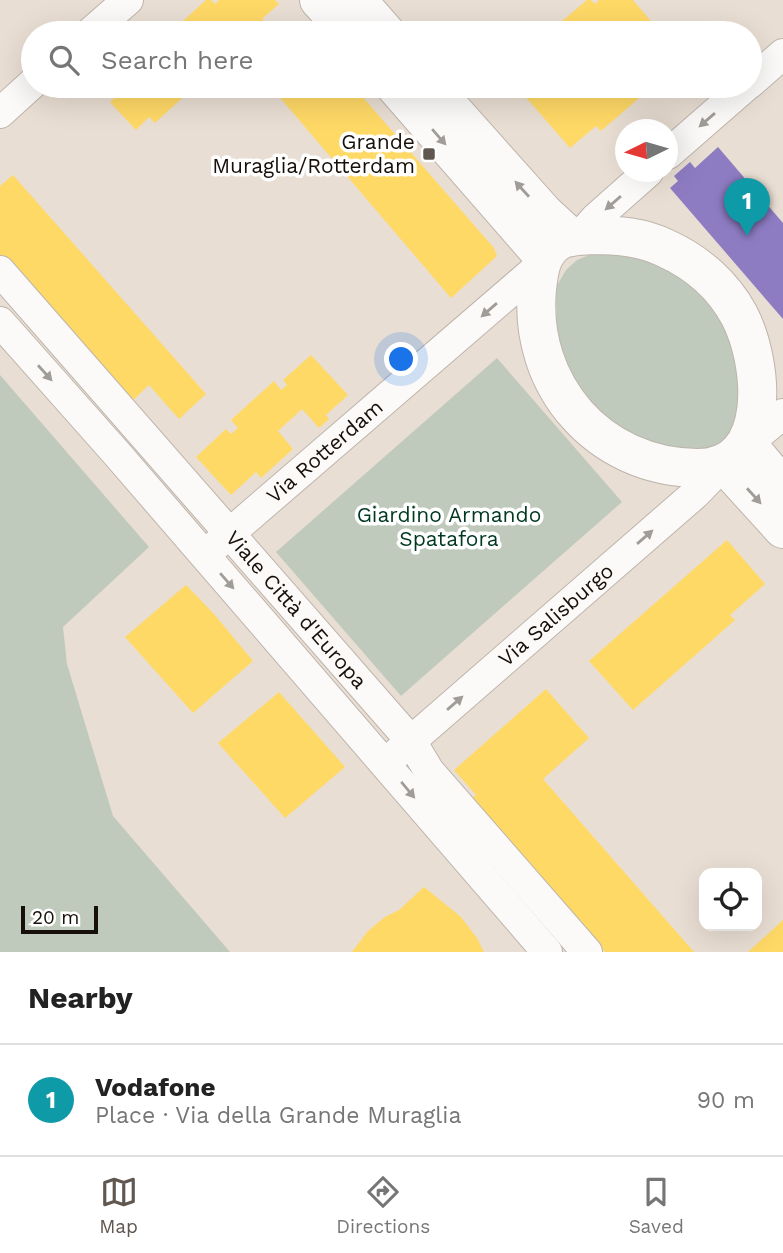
<!DOCTYPE html>
<html lang="en">
<head>
<meta charset="utf-8">
<style>
	body { margin:0; font-family:"Work Sans",sans-serif; background:#f2f2f2; color:#222 }
	.controls { position:absolute; right:21px; bottom:21px; display:grid; overflow:hidden; border-radius:14px; box-shadow:0 7px 28px #0002 }
	.controls button { width:63px; height:63px; display:grid; place-items:center; padding:0; border:0; border-bottom:2px solid #e0e0e0; background:#fff; color:#222; font:35px sans-serif }
	.compass { position:absolute; left:615px; top:119px; width:63px; height:63px; border-radius:50%; background:#fff; box-shadow:0 7px 28px #0002; rotate:265deg }
	.scale { position:absolute; left:21px; bottom:18px; width:77px; box-sizing:border-box; padding-left:7px; border:4px solid #170f09; border-top:0; font-size:19px; line-height:24px; white-space:nowrap; color:#170f09; -webkit-text-stroke:5px #fff; paint-order:stroke }
	.you { position:absolute; left:402px; top:360px; width:24px; height:24px; margin:-18px; border:5px solid #fff; border-radius:50%; background:#1a73e8; box-shadow:0 0 0 10px #1a73e833 }
	.badge { display:grid; place-items:center; width:46px; height:46px; border-radius:50%; background:#605750; color:#fff; font-size:23px; font-weight:700 }
	.pin { position:absolute; translate:-50% -58px; filter:drop-shadow(0 2px 4px #0008) }
	.pin::after { content:''; position:absolute; top:37px; width:24px; height:21px; background:inherit; clip-path:polygon(0 0,100% 0,50% 100%) }
	.list { margin:0; padding:0; list-style:none }
	h2 { display:flex; justify-content:space-between; align-items:center; height:91px; margin:0; padding:0 28px; font-size:30px }
	h2 small { font-size:23px; font-weight:400; color:#767676 }
	.list li { display:grid; grid-template-columns:46px 1fr auto; gap:21px; align-items:center; box-sizing:border-box; height:112px; padding:0 28px; border-top:2px solid #e0e0e0 }
	.list b { display:block; font-size:26px; white-space:nowrap }
	.list p { margin:0; font-size:23px; white-space:nowrap; color:#767676 }
	.list em { font-size:23px; font-style:normal; color:#767676 }
	.icon { flex:none; width:38px; height:38px; fill:none; stroke:currentColor; stroke-width:2; stroke-linecap:round; stroke-linejoin:round }
	.map { position:relative; flex:none; width:783px; height:952px; overflow:hidden }
	.search { position:absolute; background:#fff; box-shadow:0 7px 28px #0002; left:21px; right:21px; top:21px; height:77px; display:flex; align-items:center; gap:18px; box-sizing:border-box; padding:0 24px; border-radius:38px; color:#767676; font-size:26px }
	.sheet { height:203px; background:#fff }
	nav { display:flex; justify-content:space-around; align-items:center; box-sizing:border-box; height:98px; border-top:2px solid #e0e0e0; background:#fff; font-size:19px; color:#767676 }
	nav a { display:grid; justify-items:center; gap:4px }
	nav .on { color:#605750 }
	.map>svg:first-child { display:block }
	.green { fill:#c0cabc }
	.homes { fill:#ffd966 }
	.offices { fill:#8e7cc3 }
	.lines { fill:none; stroke-linecap:round; stroke-linejoin:round }
	.street-casing { stroke:#bdb4ac; stroke-width:32 }
	.secondary-casing { stroke:#bdb4ac; stroke-width:40 }
	.street { stroke:#fcfaf8; stroke-width:30 }
	.secondary { stroke:#fcfaf8; stroke-width:38 }
	.oneway { fill:#a09c98 }
	.poi-dot { fill:#605750; stroke:#fff; stroke-width:2.5 }
	.labels { text-anchor:middle; stroke-width:7; stroke-linejoin:round; paint-order:stroke }
	.poi-label { font-size:21px; fill:#170f09; stroke:#fff; text-anchor:end }
	.street-label { font-size:21px; fill:#170f09; stroke:#fff }
	.park-label { font-size:21px; fill:#003822; stroke:#fff }
</style>
</head>
<body>
<div class="map">
<svg width="783" height="952" viewBox="0 0 783 952">
	<rect width="100%" height="100%" fill="#e9ded3"/>
	<g class="green">
		<path d="M 596,252 L 637,254 L 697,286 L 736,341 L 742,414 L 723,443 L 709,451 L 671,452 L 607,422 L 573,381 L 557,337 L 556,287 L 566,270 L 577,260 Z"/>
		<path d="M 497,358 L 622,502 L 401,696 L 276,552 Z"/>
		<path d="M 0,375 L 149,547 L 63,627 L 67,664 L 113,816 L 230,952 L 0,952 Z"/>
	</g>
	<g class="homes">
		<path d="M 206,0 L 211,0 L 215,4 L 219,0 L 275,0 L 279,4 L 262,19 L 265,22 L 252,33 L 170,33 Z"/>
		<path d="M 587,0 L 591,0 L 595,4 L 599,0 L 633,0 L 661,33 L 548,33 Z"/>
		<path d="M 124,86 L 207,86 L 198,94 L 192,89 L 155,123 L 149,117 L 136,130 L 110,102 L 126,88 Z"/>
		<path d="M 270,86 L 353,86 L 494,248 L 497,256 L 451,298 Z"/>
		<path d="M 516,86 L 653,86 L 601,131 L 596,126 L 570,148 Z"/>
		<path d="M 13,175 L 206,394 L 179,419 L 149,385 L 125,408 L 0,266 L 0,186 Z"/>
		<path d="M 311,355 L 348,395 L 326,415 L 329,419 L 319,428 L 302,409 L 278,431 L 293,449 L 261,478 L 256,472 L 231,495 L 196,457 L 226,429 L 231,434 L 238,428 L 231,420 L 274,381 L 281,390 L 287,385 L 283,380 Z"/>
		<path d="M 727,540 L 765,584 L 730,615 L 735,620 L 633,710 L 589,661 Z"/>
		<path d="M 186,585 L 214,614 L 253,661 L 193,713 L 125,637 Z"/>
		<path d="M 546,689 L 589,738 L 543,779 L 694,952 L 605,952 L 471,799 L 476,795 L 454,770 Z"/>
		<path d="M 279,692 L 345,767 L 285,818 L 218,743 Z"/>
		<path d="M 424,887 L 461,917 L 477,938 L 484,952 L 352,952 L 368,931 L 385,917 L 399,910 Z"/>
		<path d="M 783,920 L 783,952 L 748,952 Z"/>
	</g>
	<path class="offices" d="M 718,147 L 783,223 L 783,319 L 670,188 L 678,181 L 674,176 L 690,162 L 695,168 Z"/>
	<g class="lines">
		<defs>
			<g id="street">
				<path d="M 90,33 L 128,0"/>
				<path d="M 750,83 L 783,54"/>
				<path d="M 0,113 L 33,83"/>
				<path d="M 668,154 L 746,86"/>
				<path d="M 580,236 L 596,218 L 648,172"/>
				<path id="s1" d="M 0,271 L 411,741 L 429,771 L 587,952"/>
				<path d="M 0,322 L 118,455 L 547,952"/>
				<path d="M 747,444 L 783,414"/>
				<path id="s2" d="M 215,546 L 541,265"/>
				<path id="s3" d="M 396,754 L 695,494 L 724,464"/>
			</g>
			<g id="secondary">
				<path d="M 319,0 L 349,33"/>
				<path d="M 357,0 L 386,33"/>
				<path d="M 395,86 L 543,256"/>
				<path d="M 431,86 L 544,213 L 570,237"/>
				<path d="M 593,235 C 618,235 642,237 665,248 C 696,262 723,285 739,315 C 764,362 774,469 697,468 C 599,467 528,386 537,289 C 539,271 541,253 557,242 C 567,235 581,236 593,235 Z"/>
				<path d="M 747,444 L 783,487"/>
				<path d="M 724,464 L 783,529"/>
			</g>
		</defs>
		<use href="#street" class="street-casing"/>
		<use href="#secondary" class="secondary-casing"/>
		<use href="#street" class="street"/>
		<use href="#secondary" class="secondary"/>
	</g>
	<defs><path id="oneway-solid" d="M-6-.8H1V-3.2L6.5 0L1 3.2V.8H-6Z" transform="scale(1.75)"/></defs>
	<g class="oneway">
		<use href="#oneway-solid" transform="translate(707 120) rotate(139)"/>
		<use href="#oneway-solid" transform="translate(439 137) rotate(49)"/>
		<use href="#oneway-solid" transform="translate(522 189) rotate(-132)"/>
		<use href="#oneway-solid" transform="translate(613 203) rotate(139)"/>
		<use href="#oneway-solid" transform="translate(489 310) rotate(139)"/>
		<use href="#oneway-solid" transform="translate(45 373) rotate(48)"/>
		<use href="#oneway-solid" transform="translate(754 496) rotate(48)"/>
		<use href="#oneway-solid" transform="translate(645 537) rotate(-41)"/>
		<use href="#oneway-solid" transform="translate(227 581) rotate(49)"/>
		<use href="#oneway-solid" transform="translate(455 703) rotate(-41)"/>
		<use href="#oneway-solid" transform="translate(408 790) rotate(50)"/>
	</g>
	<rect class="poi-dot" x="422" y="147" width="14" height="14" rx="3.5"/>
	<g class="labels">
		<g class="poi-label">
			<text x="415" y="149">Grande<tspan x="415" dy="24">Muraglia/Rotterdam</tspan></text>
		</g>
		<g class="street-label">
			<text dy="7" stroke="none"><textPath href="#s2" startOffset="145">Via Rotterdam</textPath></text>
			<text dy="7" stroke="none"><textPath href="#s1" startOffset="450">Viale Città d'Europa</textPath></text>
			<text dy="7" stroke="none"><textPath href="#s3" startOffset="212">Via Salisburgo</textPath></text>
		</g>
		<g class="park-label">
			<text x="449" y="522">Giardino Armando<tspan x="449" dy="24">Spatafora</tspan></text>
		</g>
	</g>
</svg>
<div class="controls">
<button><svg class="icon" aria-label="locate" viewBox="0 0 24 24"><circle cx="12" cy="12" r="6"/><path d="M12 2v4M12 18v4M2 12h4M18 12h4"/></svg></button>
</div>
<svg class="compass" viewBox="-18 -18 36 36"><path d="M0-13l5 13h-10z" fill="#e53935"/><path d="M0 13l5-13h-10z" fill="#767676"/></svg>
<div class="scale">20 m</div>
<div class="you"></div>
<div class="pin badge" style="left:747px;top:236px;background:#0f9aa8">1</div>
<div class="search"><svg class="icon" aria-label="search" viewBox="0 0 24 24"><circle cx="10" cy="10" r="6"/><path d="M15 15l6 6"/></svg>Search here</div>
</div>
<section class="sheet">
<h2>Nearby<small></small></h2>
<ul class="list">
<li><span class="badge" style="background:#0f9aa8">1</span><div><b>Vodafone</b><p>Place · Via della Grande Muraglia</p></div><em>90 m</em></li>
</ul>
</section>
<nav>
<a class="on"><svg class="icon" aria-label="map" viewBox="0 0 24 24"><path d="M3 6l6-2 6 2 6-2v14l-6 2-6-2-6 2zM9 4v14M15 6v14"/></svg>Map</a>
<a><svg class="icon" aria-label="directions" viewBox="0 0 24 24"><path d="M12 3l9 9-9 9-9-9zM9 14v-3h6M13 9l2 2-2 2"/></svg>Directions</a>
<a><svg class="icon" aria-label="saved" viewBox="0 0 24 24"><path d="M7 4h10v16l-5-4-5 4z"/></svg>Saved</a>
</nav>
</body>
</html>
